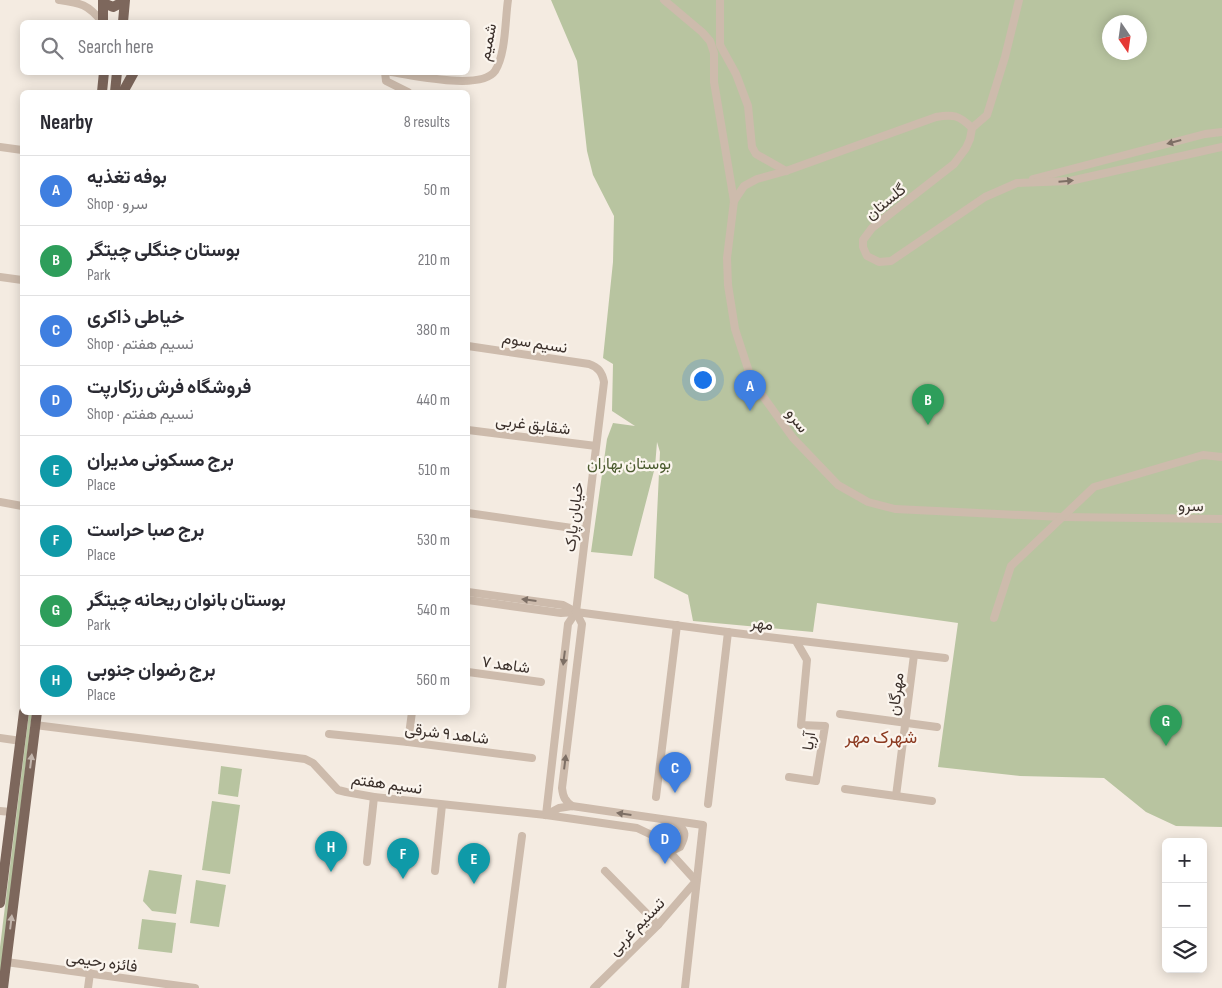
<!DOCTYPE html>
<html lang="en">
<head>
<meta charset="utf-8">
<style>
	body { margin:0; font-family:"Sofia Sans Condensed",Vazirmatn,sans-serif; background:#f2f2f3; color:#2b2b33 }
	.controls { position:absolute; right:15px; bottom:15px; display:grid; overflow:hidden; border-radius:8px; box-shadow:0 2px 12px #0003 }
	.controls button { width:45px; height:45px; display:grid; place-items:center; padding:0; border:0; border-bottom:1px solid #e1e1e2; background:#fff; color:#2b2b33; font:25px sans-serif }
	.compass { position:absolute; left:1102px; top:15px; width:45px; height:45px; border-radius:50%; background:#fff; box-shadow:0 2px 12px #0003; rotate:167deg }
	.you { position:absolute; left:702px; top:379px; width:18px; height:18px; margin:-12px; border:4px solid #fff; border-radius:50%; background:#1a73e8; box-shadow:0 0 0 8px #1a73e833 }
	.badge { display:grid; place-items:center; width:32px; height:32px; border-radius:50%; background:#b45309; color:#fff; font-size:16px; font-weight:700 }
	.pin { position:absolute; translate:-50% -41px; filter:drop-shadow(0 1px 2px #0008) }
	.pin::after { content:''; position:absolute; top:26px; width:18px; height:15px; background:inherit; clip-path:polygon(0 0,100% 0,50% 100%) }
	.list { margin:0; padding:0; list-style:none }
	h2 { display:flex; justify-content:space-between; align-items:center; height:65px; margin:0; padding:0 20px; font-size:21px }
	h2 small { font-size:16px; font-weight:400; color:#7c7c81 }
	.list li { display:grid; grid-template-columns:32px 1fr auto; gap:15px; align-items:center; box-sizing:border-box; height:70px; padding:0 20px; border-top:1px solid #e1e1e2 }
	.list b { display:block; font-size:19px; white-space:nowrap }
	.list p { margin:0; font-size:16px; white-space:nowrap; color:#7c7c81 }
	.list em { font-size:16px; font-style:normal; color:#7c7c81 }
	.icon { flex:none; width:28px; height:28px; fill:none; stroke:currentColor; stroke-width:2; stroke-linecap:round; stroke-linejoin:round }
	.map { position:relative; flex:none; width:1222px; height:988px; overflow:hidden }
	.search { position:absolute; background:#fff; box-shadow:0 2px 12px #0003; left:20px; top:20px; width:450px; height:55px; display:flex; align-items:center; gap:12px; box-sizing:border-box; padding:0 18px; border-radius:8px; color:#7c7c81; font-size:19px }
	.panel { position:absolute; background:#fff; box-shadow:0 2px 12px #0003; left:20px; top:90px; width:450px; height:625px; border-radius:8px }
	.map>svg:first-child { display:block }
	.green { fill:#b8c4a0; fill-rule:evenodd }
	.lines { fill:none; stroke-linecap:round; stroke-linejoin:round }
	.minor { stroke:#cdbbac; stroke-width:8 }
	.major { stroke:#7d675c; stroke-width:10 }
	.oneway { fill:#7d6f65 }
	.oneway2 { fill:#c2b5ac }
	.labels { text-anchor:middle; stroke-width:4.5; stroke-linejoin:round; paint-order:stroke }
	.street-label { font-size:16px; fill:#3b302b; stroke:#fbf5ee }
	.park-label { font-size:16px; fill:#4a5a2e; stroke:#fbf5ee }
	.neighbourhood-label { font-size:18px; fill:#8c3b22; stroke:#fbf5ee }
</style>
</head>
<body>
<div class="map">
<svg width="1222" height="988" viewBox="0 0 1222 988">
	<rect width="100%" height="100%" fill="#f4ebe1"/>
	<g class="green">
		<path d="M 551,0 L 1222,0 L 1222,827 L 1176,826 L 1146,812 L 1104,778 L 1020,776 L 938,767 L 958,623 L 817,603 L 813,632 L 693,621 L 688,595 L 654,578 L 660,452 L 657,442 L 655,467 L 632,556 L 591,552 L 607,439 L 613,423 L 635,426 L 612,411 L 613,364 L 603,358 L 613,262 L 614,216 L 593,175 L 587,151 L 577,61 ZM 1110,22 L 1140,22 L 1140,52 L 1110,52 Z"/>
		<path d="M 29,713 L 32,713 L 0,981 L 0,947 Z"/>
		<path d="M 221,766 L 242,769 L 238,797 L 218,794 Z"/>
		<path d="M 212,801 L 240,805 L 230,874 L 202,870 Z"/>
		<path d="M 149,870 L 182,875 L 176,914 L 152,911 L 143,901 Z"/>
		<path d="M 196,880 L 226,885 L 219,927 L 190,923 Z"/>
		<path d="M 142,919 L 176,923 L 172,953 L 138,949 Z"/>
	</g>
	<g class="lines">
		<g class="minor">
			<path d="M 59,0 C 80,3 88,4 102,22"/>
			<path d="M 664,0 L 702,32 L 710,41 L 714,53 L 714,82 L 734,201 L 727,258 L 728,285 L 735,329 L 752,381 L 793,438 L 838,485 L 868,502 L 895,509 L 1062,517 L 1222,519"/>
			<path d="M 720,0 L 720,45 L 736,74 L 748,106 L 752,147 L 756,154 L 786,171"/>
			<path d="M 385,72 L 386,81 L 408,92"/>
			<path d="M 391,72 C 413,75 481,91 495,71 C 506,54 505,20 508,0"/>
			<path d="M 972,128 L 987,115 L 1005,57 L 1019,0"/>
			<path d="M 0,147 L 22,150"/>
			<path d="M 1033,179 L 1205,134 L 1222,132"/>
			<path d="M 734,201 L 744,186 L 757,179 L 786,171 L 936,117 C 953,114 959,115 972,128 L 970,139 L 966,148 L 954,164 L 872,228 L 863,240 L 863,247 L 867,256 L 879,262 L 891,261 L 985,197 L 1017,183 L 1070,181 L 1222,147"/>
			<path d="M 0,277 L 22,280"/>
			<path d="M 468,346 L 589,364 C 598,367 602,372 604,382 L 576,612 L 568,624 L 546,815"/>
			<path d="M 468,430 L 596,446"/>
			<path d="M 0,502 L 22,506"/>
			<path d="M 468,513 L 586,530"/>
			<path d="M 468,592 L 563,605 L 576,612"/>
			<path d="M 468,600 L 561,613 L 576,612 L 735,633 L 945,658"/>
			<path d="M 994,618 L 1011,566 L 1094,487 L 1203,455 L 1222,457"/>
			<path d="M 468,672 L 541,682"/>
			<path d="M 840,714 L 937,727"/>
			<path d="M 35,725 L 305,759 L 313,763 L 338,790 L 346,792 L 374,797 L 546,815 L 637,828 L 656,837 L 696,881"/>
			<path d="M 329,734 L 408,742 L 532,758"/>
			<path d="M 0,738 L 21,741"/>
			<path d="M 408,742 L 412,712"/>
			<path d="M 789,777 L 816,781 L 825,726 L 801,725 L 807,660 L 796,641"/>
			<path d="M 845,789 L 932,801"/>
			<path d="M 896,796 L 914,655"/>
			<path d="M 656,797 L 677,625"/>
			<path d="M 708,804 L 728,632"/>
			<path d="M 572,806 C 565,801 563,797 562,788 L 582,624 L 576,612"/>
			<path d="M 0,811 L 11,812"/>
			<path d="M 546,815 L 559,808 L 572,806 L 703,825 L 685,988"/>
			<path d="M 670,852 L 680,847 C 686,836 687,831 676,822"/>
			<path d="M 367,862 L 374,797"/>
			<path d="M 435,871 L 442,805"/>
			<path d="M 605,871 L 658,925"/>
			<path d="M 6,962 L 195,988"/>
			<path d="M 88,988 L 90,973"/>
			<path d="M 502,988 L 522,836"/>
			<path d="M 594,988 L 658,925 L 696,881"/>
		</g>
		<g class="major">
			<path d="M 104,0 L 106,4 L 113,7 L 119,4 L 123,0"/>
			<path d="M 103,22 L 103,0"/>
			<path d="M 123,22 L 125,0"/>
			<path d="M 102,92 L 104,72"/>
			<path d="M 115,92 L 117,72"/>
			<path d="M 123,92 L 134,72"/>
			<path d="M 0,903 L 24,712"/>
			<path d="M 3,988 L 37,712"/>
		</g>
	</g>
	<defs><path id="oneway-solid" d="M-6-.8H1V-3.2L6.5 0L1 3.2V.8H-6Z" transform="scale(1.25)"/></defs>
	<g class="oneway">
		<use href="#oneway-solid" transform="translate(1174 142) rotate(165)"/>
		<use href="#oneway-solid" transform="translate(1066 181) rotate(-5)"/>
		<use href="#oneway-solid" transform="translate(529 600) rotate(-173)"/>
		<use href="#oneway-solid" transform="translate(564 658) rotate(97)"/>
		<use href="#oneway-solid" transform="translate(565 762) rotate(-83)"/>
		<use href="#oneway-solid" transform="translate(624 814) rotate(-172)"/>
	</g>
	<g class="oneway2">
		<use href="#oneway-solid" transform="translate(31 761) rotate(-83)"/>
		<use href="#oneway-solid" transform="translate(11 922) rotate(-83)"/>
	</g>
	<g class="labels">
		<g class="street-label">
			<text transform="translate(487 42) rotate(-79)" y="6">شمیم</text>
			<text transform="translate(885 201) rotate(-39)" y="6">گلستان</text>
			<text transform="translate(535 342) rotate(9)" y="6">نسیم سوم</text>
			<text transform="translate(798 420) rotate(53)" y="6">سرو</text>
			<text transform="translate(533 424) rotate(7)" y="6">شقایق غربی</text>
			<text transform="translate(1191 505) rotate(1)" y="6">سرو</text>
			<text transform="translate(573 517) rotate(-83)" y="6">خیابان پارک</text>
			<text transform="translate(762 623) rotate(7)" y="6">مهر</text>
			<text transform="translate(506 664) rotate(8)" y="6">شاهد ۷</text>
			<text transform="translate(895 694) rotate(-83)" y="6">مهرگان</text>
			<text transform="translate(447 733) rotate(7)" y="6">شاهد ۹ شرقی</text>
			<text transform="translate(808 741) rotate(-82)" y="6">آریا</text>
			<text transform="translate(387 783) rotate(8)" y="6">نسیم هفتم</text>
			<text transform="translate(636 926) rotate(-46)" y="6">تسنیم غربی</text>
			<text transform="translate(102 961) rotate(8)" y="6">فائزه رحیمی</text>
		</g>
		<g class="park-label">
			<text x="629" y="469">بوستان بهاران</text>
		</g>
		<g class="neighbourhood-label">
			<text x="881" y="743">شهرک مهر</text>
		</g>
	</g>
</svg>
<div class="controls">
<button>+</button>
<button>−</button>
<button><svg class="icon" aria-label="layers" viewBox="0 0 24 24"><path d="M12 4l9 5-9 5-9-5zM3 14l9 5 9-5"/></svg></button>
</div>
<svg class="compass" viewBox="-18 -18 36 36"><path d="M0-13l5 13h-10z" fill="#e53935"/><path d="M0 13l5-13h-10z" fill="#7c7c81"/></svg>
<div class="you"></div>
<div class="pin badge" style="left:750px;top:411px;background:#3f7fe0">A</div>
<div class="pin badge" style="left:928px;top:425px;background:#2e9e5b">B</div>
<div class="pin badge" style="left:675px;top:793px;background:#3f7fe0">C</div>
<div class="pin badge" style="left:665px;top:864px;background:#3f7fe0">D</div>
<div class="pin badge" style="left:474px;top:884px;background:#0f9aa8">E</div>
<div class="pin badge" style="left:403px;top:879px;background:#0f9aa8">F</div>
<div class="pin badge" style="left:1166px;top:746px;background:#2e9e5b">G</div>
<div class="pin badge" style="left:331px;top:872px;background:#0f9aa8">H</div>
<div class="search"><svg class="icon" aria-label="search" viewBox="0 0 24 24"><circle cx="10" cy="10" r="6"/><path d="M15 15l6 6"/></svg>Search here</div>
<section class="panel">
<h2>Nearby<small>8 results</small></h2>
<ul class="list">
<li><span class="badge" style="background:#3f7fe0">A</span><div><b>بوفه تغذیه</b><p>Shop · سرو</p></div><em>50 m</em></li>
<li><span class="badge" style="background:#2e9e5b">B</span><div><b>بوستان جنگلی چیتگر</b><p>Park</p></div><em>210 m</em></li>
<li><span class="badge" style="background:#3f7fe0">C</span><div><b>خیاطی ذاکری</b><p>Shop · نسیم هفتم</p></div><em>380 m</em></li>
<li><span class="badge" style="background:#3f7fe0">D</span><div><b>فروشگاه فرش رزکارپت</b><p>Shop · نسیم هفتم</p></div><em>440 m</em></li>
<li><span class="badge" style="background:#0f9aa8">E</span><div><b>برج مسکونی مدیران</b><p>Place</p></div><em>510 m</em></li>
<li><span class="badge" style="background:#0f9aa8">F</span><div><b>برج صبا حراست</b><p>Place</p></div><em>530 m</em></li>
<li><span class="badge" style="background:#2e9e5b">G</span><div><b>بوستان بانوان ریحانه چیتگر</b><p>Park</p></div><em>540 m</em></li>
<li><span class="badge" style="background:#0f9aa8">H</span><div><b>برج رضوان جنوبی</b><p>Place</p></div><em>560 m</em></li>
</ul>
</section>
</div>
</body>
</html>
